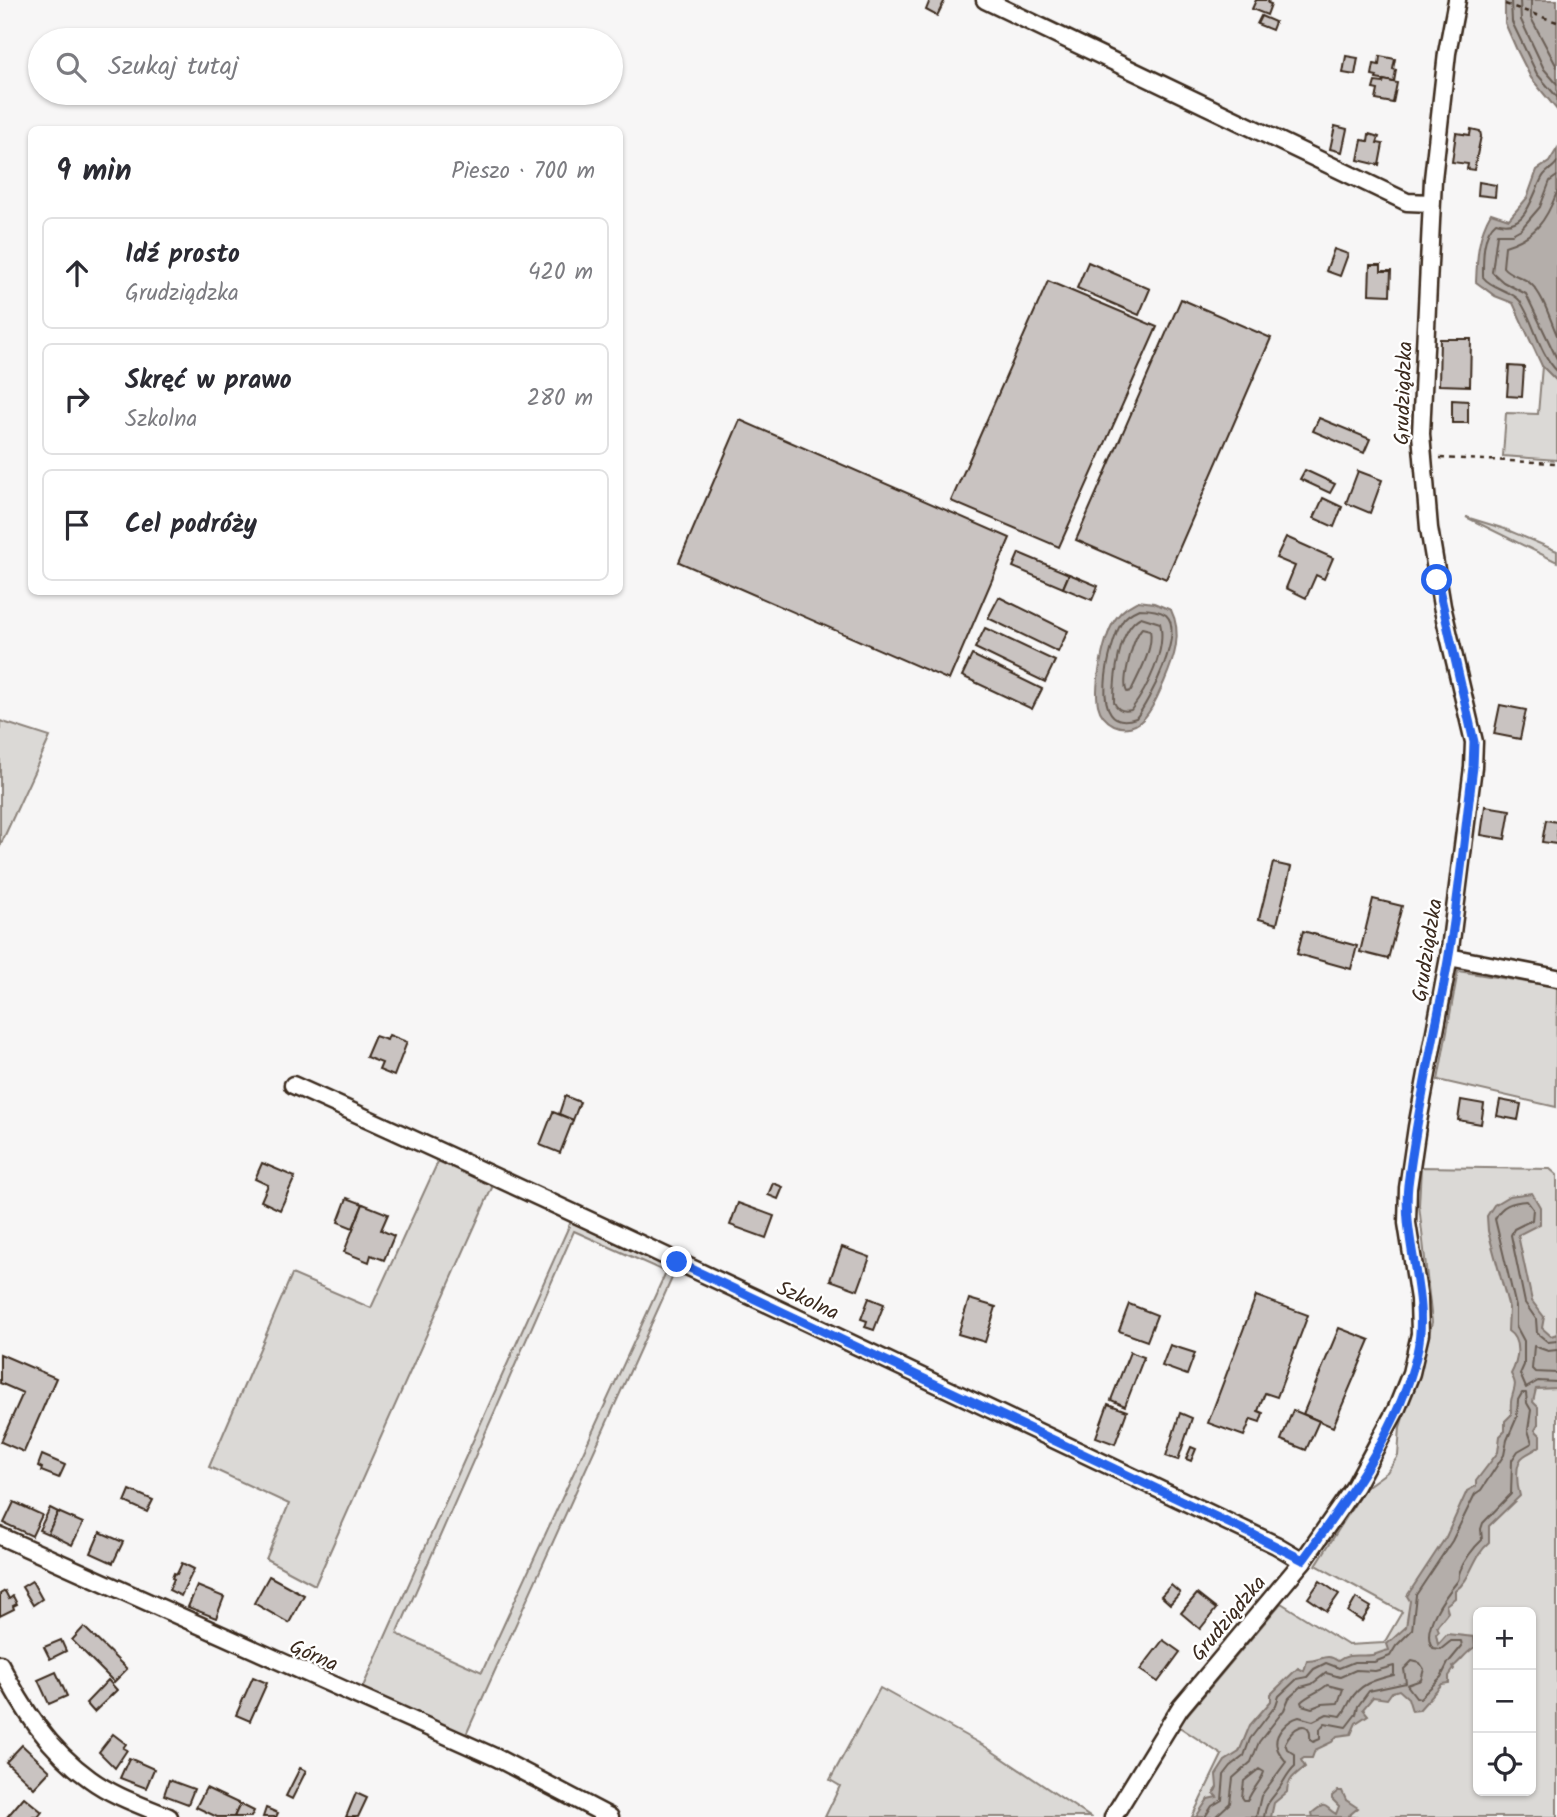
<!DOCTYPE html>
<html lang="pl">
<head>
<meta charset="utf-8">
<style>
	body { margin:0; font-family:Kalam,sans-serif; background:#f7f7f7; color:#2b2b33 }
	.controls { position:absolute; right:21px; bottom:21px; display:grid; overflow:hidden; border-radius:10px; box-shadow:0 2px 5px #0004 }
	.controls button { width:63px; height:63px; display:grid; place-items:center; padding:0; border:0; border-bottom:2px solid #e1e1e2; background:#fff; color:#2b2b33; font:35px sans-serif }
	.stop { position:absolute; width:21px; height:21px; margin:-16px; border:5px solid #2563eb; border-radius:50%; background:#fff }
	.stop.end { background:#2563eb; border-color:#fff; box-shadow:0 2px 7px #0008 }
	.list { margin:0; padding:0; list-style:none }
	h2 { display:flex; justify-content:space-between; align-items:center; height:91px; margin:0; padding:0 28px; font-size:30px }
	h2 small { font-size:23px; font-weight:400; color:#7c7c81 }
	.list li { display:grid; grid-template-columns:46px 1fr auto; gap:21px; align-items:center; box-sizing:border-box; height:112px; margin:0 14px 14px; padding:0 14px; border:2px solid #e1e1e2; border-radius:10px }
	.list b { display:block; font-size:26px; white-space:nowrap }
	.list p { margin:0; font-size:23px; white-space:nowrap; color:#7c7c81 }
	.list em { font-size:23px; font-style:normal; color:#7c7c81 }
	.icon { flex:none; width:38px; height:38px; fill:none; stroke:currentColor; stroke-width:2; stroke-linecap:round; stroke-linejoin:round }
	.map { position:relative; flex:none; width:1557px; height:1817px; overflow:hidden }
	.search { position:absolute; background:#fff; box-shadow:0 2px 5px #0004; left:28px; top:28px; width:595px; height:77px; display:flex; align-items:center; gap:18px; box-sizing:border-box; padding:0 24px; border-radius:38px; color:#7c7c81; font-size:26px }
	.panel { position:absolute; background:#fff; box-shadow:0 2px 5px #0004; left:28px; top:126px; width:595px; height:469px; border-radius:10px }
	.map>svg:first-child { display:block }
	.green { fill:#dbd9d6; stroke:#8b827a; stroke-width:2; fill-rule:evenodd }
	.water { fill:#b4aeaa; stroke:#847972; stroke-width:2 }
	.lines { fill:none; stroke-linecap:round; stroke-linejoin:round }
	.shore { stroke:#6b5f56; stroke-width:2 }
	.building { fill:#c9c3c1; stroke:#3b2a1e; stroke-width:2 }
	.minor-casing { stroke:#3b2a1e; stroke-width:21 }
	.path { stroke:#3b2a1e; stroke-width:2.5; stroke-dasharray:5 5; stroke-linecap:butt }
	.minor { stroke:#fff; stroke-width:16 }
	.route { stroke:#2563eb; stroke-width:9 }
	.labels { text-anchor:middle; stroke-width:5; stroke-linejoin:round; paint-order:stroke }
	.street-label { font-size:21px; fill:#3b2a1e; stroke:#fff }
</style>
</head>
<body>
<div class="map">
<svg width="1557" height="1817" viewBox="0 0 1557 1817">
	<rect width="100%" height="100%" fill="#f7f6f6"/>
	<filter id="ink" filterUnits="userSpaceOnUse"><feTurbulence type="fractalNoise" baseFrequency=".0143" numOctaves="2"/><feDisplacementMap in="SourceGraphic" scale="14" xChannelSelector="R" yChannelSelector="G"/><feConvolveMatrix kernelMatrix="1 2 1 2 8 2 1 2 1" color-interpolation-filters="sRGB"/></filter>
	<g filter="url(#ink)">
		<g class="green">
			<path d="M 1542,366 L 1557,381 L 1557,460 L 1503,456 L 1506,413 L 1538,414 Z"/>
			<path d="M 1466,517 L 1505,529 L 1557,551 L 1557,562 Z"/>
			<path d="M 0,721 L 50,737 L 0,846 Z"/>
			<path d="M 1458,971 L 1557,987 L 1556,1107 L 1438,1080 Z"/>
			<path d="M 441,1155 L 495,1181 L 315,1585 L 266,1559 L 289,1504 L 209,1467 L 292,1274 L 371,1308 Z"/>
			<path d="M 1421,1167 L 1550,1169 L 1557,1175 L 1557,1817 L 1192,1817 L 1222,1755 L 1178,1726 L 1281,1603 L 1348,1645 L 1384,1643 L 1402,1612 L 1316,1565 L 1365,1488 L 1387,1472 L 1398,1456 L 1400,1427 L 1426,1347 L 1432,1322 L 1419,1205 ZM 1478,1612 L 1531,1612 L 1531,1791 L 1478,1791 Z"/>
			<path d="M 573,1217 L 677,1267 L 465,1737 L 361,1691 ZM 574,1231 L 666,1272 L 482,1672 L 397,1634 Z"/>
			<path d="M 880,1688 L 986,1747 L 1090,1817 L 825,1817 L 840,1786 L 830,1780 Z"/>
		</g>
		<g class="water">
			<path d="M 1505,0 L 1557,0 L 1557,110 L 1531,78 L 1516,48 L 1505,23 Z"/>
			<path d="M 1557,149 L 1557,381 L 1542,366 L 1513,303 L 1495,296 L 1476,282 C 1477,257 1478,235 1491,213 L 1509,219 L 1527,198 L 1537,170 L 1549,162 Z"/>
			<path d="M 1138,601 L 1154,603 L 1171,610 C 1183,634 1174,659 1164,682 C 1155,702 1143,737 1114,725 C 1106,721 1100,714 1098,705 C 1094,685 1104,633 1117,617 C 1123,609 1129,606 1138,601 Z"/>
			<path d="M 1532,1193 L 1540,1207 L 1540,1224 L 1518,1235 L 1532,1301 L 1544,1317 L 1542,1328 L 1551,1336 L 1557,1334 L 1557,1388 L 1536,1389 L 1533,1402 L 1538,1407 L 1538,1425 L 1535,1430 L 1540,1435 L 1540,1446 C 1534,1451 1530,1452 1524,1456 C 1514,1462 1517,1486 1520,1496 L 1489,1526 L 1489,1543 C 1472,1557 1472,1579 1455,1591 L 1455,1598 L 1446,1605 L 1448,1612 L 1437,1626 L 1439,1631 L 1436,1634 L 1438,1644 L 1447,1634 L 1474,1637 L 1475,1647 C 1465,1653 1461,1661 1453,1667 L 1454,1669 L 1449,1676 L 1449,1683 L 1442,1684 L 1419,1710 L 1412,1711 L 1408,1698 L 1399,1690 L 1392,1692 L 1387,1699 L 1373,1697 L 1363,1709 L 1368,1715 L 1356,1723 L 1351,1734 L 1337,1736 L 1332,1742 L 1315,1750 L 1312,1758 L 1304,1758 L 1301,1760 L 1305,1767 C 1296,1774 1287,1780 1287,1792 L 1274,1803 L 1271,1817 L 1196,1817 L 1208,1799 L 1217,1797 L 1214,1794 L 1217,1787 L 1216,1775 L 1225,1761 L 1239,1752 L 1250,1725 L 1271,1701 L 1271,1694 L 1298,1668 L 1304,1671 L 1307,1661 C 1321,1661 1326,1652 1338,1661 C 1349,1652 1359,1657 1372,1655 C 1378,1654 1382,1651 1389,1650 L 1387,1644 L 1406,1627 L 1410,1601 L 1407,1596 L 1446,1537 L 1467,1491 L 1476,1486 L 1476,1481 L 1498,1452 L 1500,1436 L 1505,1431 L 1505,1421 L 1511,1415 C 1511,1410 1510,1402 1512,1397 C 1515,1386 1517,1385 1511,1374 C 1518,1361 1522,1340 1508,1331 L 1509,1308 L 1488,1231 L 1487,1216 L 1494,1205 L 1509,1196 Z"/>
			<path d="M 1338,1791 L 1342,1791 L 1346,1800 L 1358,1808 L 1347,1817 L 1313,1817 L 1312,1813 C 1328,1800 1323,1807 1336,1814 L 1339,1806 L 1332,1799 L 1332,1796 Z"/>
		</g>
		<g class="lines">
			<g class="shore">
				<path d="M 1511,0 L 1512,22 L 1537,74 L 1557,97"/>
				<path d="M 1520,0 L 1521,20 L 1544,69 L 1557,84"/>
				<path d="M 1531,0 L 1531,18 L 1557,67"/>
				<path d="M 1557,162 C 1553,169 1545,171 1542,178 C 1531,198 1526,232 1496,222 C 1482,233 1483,260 1483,277 C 1492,289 1513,291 1520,301 C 1535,323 1538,352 1557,371"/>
				<path d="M 1557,176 L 1550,181 L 1540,207 L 1521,229 L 1512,234 L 1497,234 L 1492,272 L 1503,282 L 1526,294 L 1557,359"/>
				<path d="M 1557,192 C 1546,221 1535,237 1505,246 L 1503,267 C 1510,276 1523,276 1531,284 C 1544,296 1550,320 1557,335"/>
				<path d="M 1139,609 C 1147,609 1159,610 1166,615 C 1185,632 1149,702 1136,718 C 1086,736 1109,642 1122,622 C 1126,615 1132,612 1139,609 Z"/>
				<path d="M 1141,617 L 1160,623 C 1167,650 1147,689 1131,710 C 1123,712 1117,710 1114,702 C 1114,679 1118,628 1141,617 Z"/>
				<path d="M 1142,628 L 1150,630 C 1154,649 1139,673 1131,691 L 1127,692 C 1121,682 1133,638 1142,628 Z"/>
				<path d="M 1557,1341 L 1548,1342 L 1537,1333 L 1536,1319 L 1525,1303 L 1511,1235 L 1514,1229 L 1532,1220 L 1533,1209 L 1527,1201 C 1512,1202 1501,1205 1495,1219 L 1516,1307 L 1516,1326 L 1524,1341 L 1524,1365 L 1520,1374 L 1526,1388 L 1538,1381 L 1557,1382"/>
				<path d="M 1557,1350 L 1548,1351 L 1534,1346 L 1532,1369 L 1535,1372 L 1557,1373"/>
				<path d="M 1327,1685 L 1343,1689 L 1338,1703 L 1322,1704 L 1312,1708 L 1302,1705 L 1301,1702 C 1308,1695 1319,1692 1327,1685 Z"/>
				<path d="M 1259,1769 L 1264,1772 C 1261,1782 1252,1789 1248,1800 L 1244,1800 L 1242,1797 L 1244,1781 Z"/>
				<path d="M 1205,1817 L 1212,1806 L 1222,1800 L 1224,1775 L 1231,1766 L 1244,1756 L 1250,1739 L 1276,1705 L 1279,1696 L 1297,1679 L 1307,1677 L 1314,1669 L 1326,1663 L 1339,1668 L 1354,1662 L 1374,1662 L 1390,1656 L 1396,1646 L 1412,1630 L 1416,1595 L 1452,1541 L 1475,1494 L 1481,1490 L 1504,1455 L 1507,1440 L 1517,1417 L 1518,1400 L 1522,1393 L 1526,1393 L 1527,1403 L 1531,1410 L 1528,1430 L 1532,1443 L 1518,1451 L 1512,1460 L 1511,1494 L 1483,1523 L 1481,1529 L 1482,1540 C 1473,1548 1464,1561 1460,1571 C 1457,1578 1461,1576 1457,1582 C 1446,1595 1419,1630 1433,1648 L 1441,1649 L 1451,1641 L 1461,1641 L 1462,1646 L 1448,1663 L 1441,1677 L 1420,1698 L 1416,1697 L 1407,1685 L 1421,1680 L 1424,1669 L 1420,1663 L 1412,1661 L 1404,1669 L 1406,1683 L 1369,1691 L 1358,1706 L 1356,1714 L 1346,1727 L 1325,1723 L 1320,1729 L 1320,1739 L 1313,1742 L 1310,1740 C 1312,1715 1291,1728 1285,1743 L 1287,1749 L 1295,1754 L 1295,1766 C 1287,1773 1284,1782 1278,1790 C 1270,1802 1266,1802 1264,1817"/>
				<path d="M 1215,1817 L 1230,1803 L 1233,1778 L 1251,1762 L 1259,1742 L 1284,1710 L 1289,1698 L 1301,1687 L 1312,1684 L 1326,1673 L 1340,1677 L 1356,1670 L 1375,1671 L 1394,1666 L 1394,1675 C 1375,1680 1360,1683 1350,1701 C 1347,1707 1346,1710 1341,1716 L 1327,1714 L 1313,1721 L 1299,1717 C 1288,1720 1273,1734 1277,1747 C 1278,1753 1283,1757 1286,1762 L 1261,1796 L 1256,1817"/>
			</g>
		</g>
		<g class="building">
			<path d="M 930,0 L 945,0 L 937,16 L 926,10 Z"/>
			<path d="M 1256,0 L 1269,0 L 1268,3 L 1271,4 L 1267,15 L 1252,9 Z"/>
			<path d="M 1261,16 L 1275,22 L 1272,30 L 1257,24 Z"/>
			<path d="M 1346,56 L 1358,58 L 1355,75 L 1343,73 Z"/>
			<path d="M 1380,56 L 1395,59 L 1393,69 L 1396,70 L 1394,82 L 1376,79 L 1377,76 L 1372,75 L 1374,64 L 1379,65 Z"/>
			<path d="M 1384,80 L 1397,83 L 1393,103 L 1376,100 L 1378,90 L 1373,89 L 1375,82 L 1383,83 Z"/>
			<path d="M 1335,126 L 1347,129 L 1342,152 L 1330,149 Z"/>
			<path d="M 1471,129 L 1480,131 L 1481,136 L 1474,170 L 1467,169 L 1468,164 L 1452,162 L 1456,133 L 1470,135 Z"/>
			<path d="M 1369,134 L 1379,137 L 1377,143 L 1383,144 L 1379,165 L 1358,160 L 1362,140 L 1368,141 Z"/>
			<path d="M 1479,182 L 1496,185 L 1495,197 L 1478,195 Z"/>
			<path d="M 1334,249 L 1348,254 L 1340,276 L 1326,271 Z"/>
			<path d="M 1088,262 L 1150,289 L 1139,315 L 1077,288 Z"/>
			<path d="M 1370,265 L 1381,265 L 1381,271 L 1391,271 L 1390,295 L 1369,294 Z"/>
			<path d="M 1048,281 L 1157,327 L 1059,547 L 951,501 Z"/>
			<path d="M 1181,299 L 1271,338 L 1166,579 L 1076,540 Z"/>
			<path d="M 1440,339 L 1471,339 L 1470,386 L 1439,385 Z"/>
			<path d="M 1509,366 L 1524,367 L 1522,397 L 1507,396 Z"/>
			<path d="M 1452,400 L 1468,401 L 1468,423 L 1452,423 Z"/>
			<path d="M 1319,418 L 1370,439 L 1364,453 L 1313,431 Z"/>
			<path d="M 740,420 L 1010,538 L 949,680 L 679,562 Z"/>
			<path d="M 1305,470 L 1335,484 L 1330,493 L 1300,479 Z"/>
			<path d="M 1358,471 L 1382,480 L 1370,513 L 1346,503 Z"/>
			<path d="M 1323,498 L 1342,507 L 1334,527 L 1314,518 Z"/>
			<path d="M 1286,537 L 1333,558 L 1324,579 L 1316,575 L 1306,598 L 1286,588 L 1295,566 L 1276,558 Z"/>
			<path d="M 1019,553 L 1069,574 L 1063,588 L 1013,567 Z"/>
			<path d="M 1069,574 L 1098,586 L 1092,600 L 1063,588 Z"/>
			<path d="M 999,597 L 1068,631 L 1058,652 L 988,618 Z"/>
			<path d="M 985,628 L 1055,661 L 1045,682 L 975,648 Z"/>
			<path d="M 972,655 L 1042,689 L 1032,709 L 962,676 Z"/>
			<path d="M 1500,705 L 1526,710 L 1520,739 L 1494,734 Z"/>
			<path d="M 1485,806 L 1510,810 L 1505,839 L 1481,835 Z"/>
			<path d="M 1546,820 L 1557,822 L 1557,844 L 1542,842 Z"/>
			<path d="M 1273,863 L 1291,867 L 1277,924 L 1259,919 Z"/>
			<path d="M 1373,899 L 1402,906 L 1388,959 L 1360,952 Z"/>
			<path d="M 1303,931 L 1357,946 L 1351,969 L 1297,954 Z"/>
			<path d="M 389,1035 L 407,1042 L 394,1076 L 379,1070 L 382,1063 L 366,1057 L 375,1036 L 387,1040 Z"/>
			<path d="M 565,1096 L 580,1102 L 573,1120 L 559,1114 Z"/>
			<path d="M 1461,1100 L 1484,1104 L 1481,1124 L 1458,1120 Z"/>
			<path d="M 1500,1100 L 1521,1104 L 1518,1120 L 1497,1116 Z"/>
			<path d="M 553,1112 L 573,1120 L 560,1153 L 540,1145 Z"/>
			<path d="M 262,1163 L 295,1177 L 280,1210 L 261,1201 L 268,1185 L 255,1179 Z"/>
			<path d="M 773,1183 L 783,1187 L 778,1199 L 768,1195 Z"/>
			<path d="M 347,1198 L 363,1204 L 353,1228 L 338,1222 Z"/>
			<path d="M 738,1203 L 774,1216 L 766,1238 L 730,1225 Z"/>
			<path d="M 363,1204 L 388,1214 L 381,1230 L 394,1236 L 384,1260 L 371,1255 L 369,1262 L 344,1252 Z"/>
			<path d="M 842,1247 L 870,1257 L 858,1290 L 830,1280 Z"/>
			<path d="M 1256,1296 L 1308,1315 L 1277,1397 L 1265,1393 L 1258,1411 L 1263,1413 L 1260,1422 L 1251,1419 L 1244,1436 L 1208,1423 Z"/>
			<path d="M 869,1298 L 884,1304 L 874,1330 L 865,1327 L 867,1321 L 861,1319 Z"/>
			<path d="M 969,1299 L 996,1307 L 985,1342 L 958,1334 Z"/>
			<path d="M 1129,1304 L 1157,1315 L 1147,1341 L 1119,1331 Z"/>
			<path d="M 1339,1328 L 1370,1340 L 1333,1427 L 1303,1414 Z"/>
			<path d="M 1170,1345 L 1195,1353 L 1187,1375 L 1162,1366 Z"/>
			<path d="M 1130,1352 L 1144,1357 L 1125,1406 L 1111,1400 Z"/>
			<path d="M 0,1354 L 56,1378 L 24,1452 L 1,1442 L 23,1393 L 0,1383 Z"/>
			<path d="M 1108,1404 L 1127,1411 L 1115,1444 L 1096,1437 Z"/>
			<path d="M 1293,1410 L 1319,1421 L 1306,1450 L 1281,1440 Z"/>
			<path d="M 1180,1413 L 1192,1418 L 1178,1460 L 1166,1456 Z"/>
			<path d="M 1191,1447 L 1196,1449 L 1191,1461 L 1186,1459 Z"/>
			<path d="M 42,1455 L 65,1465 L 59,1478 L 41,1471 L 42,1468 L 38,1466 Z"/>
			<path d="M 130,1490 L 153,1500 L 147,1512 L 125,1502 Z"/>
			<path d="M 14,1502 L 42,1515 L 32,1536 L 4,1523 Z"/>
			<path d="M 50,1508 L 58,1512 L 48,1534 L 39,1530 Z"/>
			<path d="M 58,1512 L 83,1523 L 72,1545 L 48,1533 Z"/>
			<path d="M 100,1532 L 123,1542 L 113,1563 L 91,1553 Z"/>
			<path d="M 182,1563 L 194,1569 L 181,1596 L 169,1590 L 174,1579 L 172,1578 L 174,1573 L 177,1574 Z"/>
			<path d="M 269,1576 L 304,1595 L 289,1623 L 254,1603 Z"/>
			<path d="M 32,1581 L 42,1599 L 33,1605 L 22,1587 Z"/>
			<path d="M 1320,1581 L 1339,1594 L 1327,1611 L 1308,1598 Z"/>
			<path d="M 1171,1585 L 1180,1593 L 1170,1604 L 1161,1596 Z"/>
			<path d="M 197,1586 L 224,1597 L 216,1618 L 188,1607 Z"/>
			<path d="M 5,1591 L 9,1599 L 13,1596 L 17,1604 L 13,1606 L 14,1609 L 0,1616 L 0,1594 Z"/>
			<path d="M 1197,1594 L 1216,1609 L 1200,1629 L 1181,1613 Z"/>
			<path d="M 1356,1598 L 1371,1607 L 1362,1621 L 1348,1612 Z"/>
			<path d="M 84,1627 L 127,1669 L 114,1682 L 72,1640 Z"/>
			<path d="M 61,1640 L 66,1651 L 50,1659 L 44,1647 Z"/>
			<path d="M 1163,1640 L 1180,1652 L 1158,1682 L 1140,1670 Z"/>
			<path d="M 56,1672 L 67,1696 L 49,1704 L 38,1680 Z"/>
			<path d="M 253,1677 L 267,1683 L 250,1721 L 236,1715 Z"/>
			<path d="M 108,1680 L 117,1690 L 94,1712 L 86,1703 Z"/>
			<path d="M 113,1734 L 126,1744 L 123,1748 L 127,1750 L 115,1768 L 99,1752 Z"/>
			<path d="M 22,1745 L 50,1771 L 34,1788 L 6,1762 Z"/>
			<path d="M 129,1758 L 154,1769 L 146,1788 L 120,1778 Z"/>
			<path d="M 300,1768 L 306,1771 L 292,1799 L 286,1796 Z"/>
			<path d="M 169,1780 L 194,1789 L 188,1804 L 164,1795 Z"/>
			<path d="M 206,1788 L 240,1804 L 234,1817 L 217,1817 L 196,1807 Z"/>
			<path d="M 356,1793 L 367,1798 L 358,1817 L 346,1817 Z"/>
			<path d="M 24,1797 L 42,1812 L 38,1817 L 7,1817 Z"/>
			<path d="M 240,1804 L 254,1811 L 251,1817 L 234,1817 Z"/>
			<path d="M 266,1808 L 278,1813 L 276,1817 L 263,1817 Z"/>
		</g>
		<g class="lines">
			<defs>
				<g id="minor">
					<path d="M 985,0 L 1407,202 L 1431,203"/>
					<path d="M 1449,957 L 1557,978"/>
					<path d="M 293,1085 C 623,1233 949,1390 1276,1545 L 1303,1561"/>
					<path d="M 0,1536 L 497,1758 L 610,1817"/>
					<path d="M 0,1664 C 22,1708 49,1750 90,1779 C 113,1796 143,1806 169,1817"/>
					<path d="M 1113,1817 L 1180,1708 L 1303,1561 L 1355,1486 L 1397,1408 L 1411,1373 L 1420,1334 L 1419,1299 L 1407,1223 L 1408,1188 L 1417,1127 L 1449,957 L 1473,767 L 1474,742 L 1442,606 L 1429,528 L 1421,434 L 1433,179 L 1447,53 L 1457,0"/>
				</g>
			</defs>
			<use href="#minor" class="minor-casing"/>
			<g class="path">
				<path d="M 1505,4 L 1557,22"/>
				<path d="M 1440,458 L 1557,463"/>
			</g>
			<use href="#minor" class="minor"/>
		</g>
	</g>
	<g class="lines" filter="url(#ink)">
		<path class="route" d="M 677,1262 L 1252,1534 L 1303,1560 C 1348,1497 1399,1430 1417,1353 C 1430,1297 1402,1242 1408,1185 C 1417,1110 1435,1036 1448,961 C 1459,897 1465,832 1473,767 L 1474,742 L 1437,580"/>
	</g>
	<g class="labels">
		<g class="street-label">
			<text transform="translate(1403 393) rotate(-88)" y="7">Grudziądzka</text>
			<text transform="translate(1427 950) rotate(-81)" y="7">Grudziądzka</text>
			<text transform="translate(808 1300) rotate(25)" y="7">Szkolna</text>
			<text transform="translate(1228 1618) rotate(-50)" y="7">Grudziądzka</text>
			<text transform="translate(314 1655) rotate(24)" y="7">Górna</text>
		</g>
	</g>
</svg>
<div class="controls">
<button>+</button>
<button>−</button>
<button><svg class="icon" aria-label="locate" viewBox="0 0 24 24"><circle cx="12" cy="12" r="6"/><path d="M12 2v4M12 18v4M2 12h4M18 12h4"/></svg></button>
</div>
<div class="stop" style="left:1437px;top:580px"></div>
<div class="stop end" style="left:677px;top:1262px"></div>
<div class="search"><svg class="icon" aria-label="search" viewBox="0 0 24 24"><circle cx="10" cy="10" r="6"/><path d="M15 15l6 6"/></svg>Szukaj tutaj</div>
<section class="panel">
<h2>9 min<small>Pieszo · 700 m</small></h2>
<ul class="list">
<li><svg class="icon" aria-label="ahead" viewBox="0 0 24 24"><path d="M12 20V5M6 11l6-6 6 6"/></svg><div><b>Idź prosto</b><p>Grudziądzka</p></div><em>420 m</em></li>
<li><svg class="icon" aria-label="right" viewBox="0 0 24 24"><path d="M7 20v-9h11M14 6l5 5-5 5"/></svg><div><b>Skręć w prawo</b><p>Szkolna</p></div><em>280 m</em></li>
<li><svg class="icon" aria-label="arrive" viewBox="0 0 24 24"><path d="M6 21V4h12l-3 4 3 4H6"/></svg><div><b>Cel podróży</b></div></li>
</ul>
</section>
</div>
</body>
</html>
